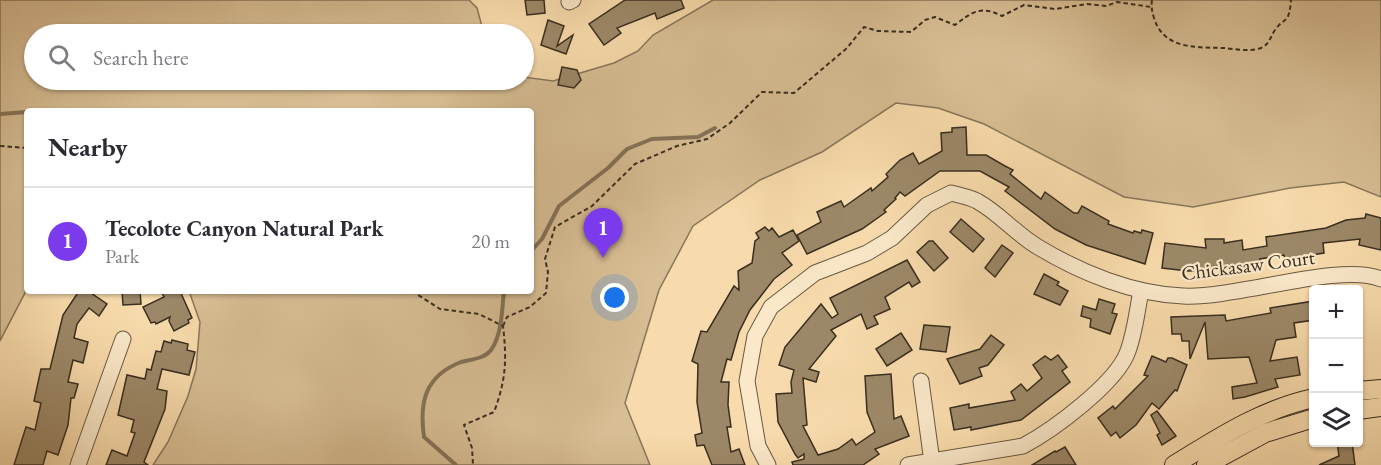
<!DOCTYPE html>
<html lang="en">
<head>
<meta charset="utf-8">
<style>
	body { margin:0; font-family:"EB Garamond",serif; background:#f2f2f3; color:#2b2b33 }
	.controls { position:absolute; right:18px; bottom:18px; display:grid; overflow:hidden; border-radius:6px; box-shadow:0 2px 4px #0004 }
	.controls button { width:54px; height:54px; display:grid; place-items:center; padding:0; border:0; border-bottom:2px solid #e1e1e2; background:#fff; color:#2b2b33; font:30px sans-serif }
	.you { position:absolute; left:615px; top:298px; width:21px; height:21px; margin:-15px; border:4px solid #fff; border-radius:50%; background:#1a73e8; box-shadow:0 0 0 9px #1a73e833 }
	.badge { display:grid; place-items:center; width:39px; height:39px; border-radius:50%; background:#7c3aed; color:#fff; font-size:20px; font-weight:700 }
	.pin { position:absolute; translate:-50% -50px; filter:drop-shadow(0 2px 3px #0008) }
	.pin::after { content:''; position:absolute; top:32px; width:21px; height:18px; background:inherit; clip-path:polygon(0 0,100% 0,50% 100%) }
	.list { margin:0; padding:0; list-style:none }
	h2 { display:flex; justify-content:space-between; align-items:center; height:78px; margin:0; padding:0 24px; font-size:26px }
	h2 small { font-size:20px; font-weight:400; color:#7c7c81 }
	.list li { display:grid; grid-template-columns:39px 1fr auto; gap:18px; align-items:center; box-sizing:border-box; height:108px; padding:0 24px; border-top:2px solid #e1e1e2 }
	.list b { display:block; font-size:22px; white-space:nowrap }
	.list p { margin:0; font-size:20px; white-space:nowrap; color:#7c7c81 }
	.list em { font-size:20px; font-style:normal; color:#7c7c81 }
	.icon { flex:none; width:33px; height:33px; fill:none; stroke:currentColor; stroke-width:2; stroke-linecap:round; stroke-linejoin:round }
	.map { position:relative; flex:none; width:1381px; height:465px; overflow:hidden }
	.search { position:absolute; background:#fff; box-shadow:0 2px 4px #0004; left:24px; top:24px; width:510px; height:66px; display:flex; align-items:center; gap:15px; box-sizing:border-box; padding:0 21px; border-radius:33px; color:#7c7c81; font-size:22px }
	.panel { position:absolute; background:#fff; box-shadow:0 2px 4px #0004; left:24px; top:108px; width:510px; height:186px; border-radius:6px }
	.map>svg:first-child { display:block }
	.green { fill:#d8be94; stroke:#88765a; stroke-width:1.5 }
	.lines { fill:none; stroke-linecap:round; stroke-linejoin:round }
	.stream { stroke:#857257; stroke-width:4 }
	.building { fill:#9c8868; stroke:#392e1f; stroke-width:1.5 }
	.minor-casing { stroke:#695942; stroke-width:17 }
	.major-casing { stroke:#392e1f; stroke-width:20 }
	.path { stroke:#392e1f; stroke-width:2; stroke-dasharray:4.5 3; stroke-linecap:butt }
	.minor { stroke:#fae8c9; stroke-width:15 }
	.major { stroke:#f8dbac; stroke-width:18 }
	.labels { text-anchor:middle; stroke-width:4.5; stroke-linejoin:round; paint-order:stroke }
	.street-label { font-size:20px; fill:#392e1f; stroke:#fae8c9 }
</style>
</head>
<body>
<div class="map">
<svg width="1381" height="465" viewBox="0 0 1381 465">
	<rect width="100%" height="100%" fill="#f8dbac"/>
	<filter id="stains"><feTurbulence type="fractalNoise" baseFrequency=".00333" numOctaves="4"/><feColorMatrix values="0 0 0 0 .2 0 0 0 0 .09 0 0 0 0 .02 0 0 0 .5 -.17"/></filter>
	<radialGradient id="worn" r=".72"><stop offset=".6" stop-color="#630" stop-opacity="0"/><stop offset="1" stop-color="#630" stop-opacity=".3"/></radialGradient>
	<path class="green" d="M 0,0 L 469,0 L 477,8 L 484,34 L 34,34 L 34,80 L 524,80 L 524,77 L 553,81 L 614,63 L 638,51 L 653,35 L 713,0 L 1381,0 L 1381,197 L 1344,182 L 1290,188 L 1193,207 L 1124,197 L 984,124 L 938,108 L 896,103 L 822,152 L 760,180 L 693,226 L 659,290 L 625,403 L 650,465 L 153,465 L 168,442 L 188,396 L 196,369 L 200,322 L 189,291 L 531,291 L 531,111 L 27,111 L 27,289 L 0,341 Z"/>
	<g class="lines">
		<g class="stream">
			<path d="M 0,114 L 27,112"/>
			<path d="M 531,251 L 542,239 L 559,206 L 608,168 L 627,149 L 652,139 L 698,137 L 715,128"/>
			<path d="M 456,465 L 424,437 C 419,402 425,376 461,362 C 472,359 484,359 491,350 C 502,335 502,309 504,291"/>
		</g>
	</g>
	<g class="building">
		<path d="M 525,0 L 544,0 L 545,13 L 527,15 Z"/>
		<path d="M 625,0 L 681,0 L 684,8 L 657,19 L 655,13 L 617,28 L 621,33 L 604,45 L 589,24 Z"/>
		<path d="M 548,20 L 564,26 L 557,46 L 573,35 L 566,54 L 541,45 Z"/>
		<path d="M 562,67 L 577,70 L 581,80 L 574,88 L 558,85 Z"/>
		<path d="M 966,127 L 967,155 L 986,155 L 1005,166 L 1013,170 L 1010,174 L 1041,199 L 1045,192 L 1074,213 L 1078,213 L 1082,206 L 1109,221 L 1108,224 L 1133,233 L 1134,231 L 1141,233 L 1142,230 L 1153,233 L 1145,264 L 1086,245 L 1055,229 L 1005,191 L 1009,187 L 980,171 L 940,171 L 905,196 L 900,192 L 895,198 L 896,199 L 884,210 L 886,212 L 862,229 L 807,254 L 797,235 L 821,222 L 817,212 L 841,201 L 844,207 L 871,188 L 872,191 L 888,177 L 886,174 L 900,160 L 913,153 L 919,164 L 942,151 L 941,133 L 952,132 L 952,128 Z"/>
		<path d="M 1366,214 L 1381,218 L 1381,250 L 1359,245 L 1360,239 L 1323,243 L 1324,253 L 1285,259 L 1284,255 L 1260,259 L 1260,264 L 1234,268 L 1234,265 L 1214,266 L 1214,270 L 1188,271 L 1162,268 L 1165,243 L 1206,248 L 1205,239 L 1224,239 L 1224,243 L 1242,240 L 1243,250 L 1267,246 L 1266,237 L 1326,228 L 1346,220 L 1365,218 Z"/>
		<path d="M 961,219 L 984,239 L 973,252 L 950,232 Z"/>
		<path d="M 765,227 L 769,231 L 772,228 L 779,237 L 793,230 L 799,241 L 782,253 L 792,265 L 774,279 L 750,310 L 739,332 L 731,360 L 727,359 L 721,382 L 729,382 L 728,405 L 731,427 L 727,427 L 731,452 L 739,449 L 745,465 L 712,465 L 704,445 L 697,446 L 695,435 L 702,433 L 697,402 L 698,364 L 692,361 L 701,331 L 707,332 L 734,286 L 739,290 L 738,271 L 752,263 L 755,241 L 759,238 L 756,233 Z"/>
		<path d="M 929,241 L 933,241 L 948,258 L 934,271 L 917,252 Z"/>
		<path d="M 1002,245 L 1013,253 L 995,277 L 985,268 Z"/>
		<path d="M 907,260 L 920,282 L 912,287 L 909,282 L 885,297 L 890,309 L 874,316 L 878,324 L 867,329 L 861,314 L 831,330 L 836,336 L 809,369 L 819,372 L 816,382 L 803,378 L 807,425 L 803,426 L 818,455 L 838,449 L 852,439 L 856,445 L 875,432 L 867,412 L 865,376 L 891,374 L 894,419 L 901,416 L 909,436 L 875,449 L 879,454 L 863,465 L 793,465 L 792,462 L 804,459 L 804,454 L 798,458 L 795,454 L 778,422 L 776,394 L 792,393 L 791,382 L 794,370 L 779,365 L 785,347 L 821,304 L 832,318 L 838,314 L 830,298 Z"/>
		<path d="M 1044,274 L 1059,282 L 1057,285 L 1068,291 L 1060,305 L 1034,294 Z"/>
		<path d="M 79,291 L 88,291 L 107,304 L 99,316 L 89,308 L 77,324 L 74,338 L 88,342 L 83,363 L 73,360 L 68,382 L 78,384 L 74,398 L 71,398 L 68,425 L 58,455 L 47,451 L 43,465 L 14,465 L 26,427 L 35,430 L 41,403 L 34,401 L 41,369 L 50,369 L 63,315 Z"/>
		<path d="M 122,291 L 140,291 L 141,304 L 123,305 Z"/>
		<path d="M 161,291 L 180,291 L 192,318 L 188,320 L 189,323 L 174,331 L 169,321 L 170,317 L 156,324 L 155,322 L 151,323 L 143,307 L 164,297 Z"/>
		<path d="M 1099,299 L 1115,304 L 1112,313 L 1117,314 L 1110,334 L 1090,327 L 1091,319 L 1081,316 L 1083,306 L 1096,310 Z"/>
		<path d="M 1314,301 L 1314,320 L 1294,323 L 1296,337 L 1276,340 L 1270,361 L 1297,357 L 1300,375 L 1275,379 L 1278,387 L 1245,397 L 1233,399 L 1232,387 L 1257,383 L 1249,357 L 1208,359 L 1205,322 L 1190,359 L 1189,341 L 1182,341 L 1181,334 L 1172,334 L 1171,317 L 1225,315 L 1226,321 L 1271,313 L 1270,308 Z"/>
		<path d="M 924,325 L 950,327 L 946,352 L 920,349 Z"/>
		<path d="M 901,333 L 912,350 L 887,366 L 876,349 Z"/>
		<path d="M 991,335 L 1004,345 L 988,365 L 979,368 L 982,376 L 960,384 L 947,359 L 980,349 Z"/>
		<path d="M 172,340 L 188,344 L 187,350 L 195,352 L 189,375 L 162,369 L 157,389 L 167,391 L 165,409 L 144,462 L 148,465 L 106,465 L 112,450 L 127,456 L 135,433 L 131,432 L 134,420 L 118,415 L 127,375 L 145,379 L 147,369 L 151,370 L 156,351 L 161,352 L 164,341 L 171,343 Z"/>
		<path d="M 1058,355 L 1067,367 L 1062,371 L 1070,382 L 1021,420 L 971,430 L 971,427 L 954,430 L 950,408 L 969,404 L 969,408 L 1015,400 L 1011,392 L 1021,384 L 1027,391 L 1042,378 L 1033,365 L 1045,356 L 1051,360 Z"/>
		<path d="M 1152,356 L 1166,362 L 1168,358 L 1172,358 L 1187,365 L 1177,391 L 1175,390 L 1159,409 L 1152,403 L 1136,425 L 1120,438 L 1116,432 L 1111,436 L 1098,418 L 1113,406 L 1115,409 L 1148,376 L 1144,375 Z"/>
		<path d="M 1157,411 L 1176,436 L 1162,445 L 1157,435 L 1160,433 L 1151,415 Z"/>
		<path d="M 1337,442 L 1352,442 L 1355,465 L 1319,465 L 1339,456 Z"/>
		<path d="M 1065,447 L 1076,465 L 1032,465 L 1055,451 L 1056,452 Z"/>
	</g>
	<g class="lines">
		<defs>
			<g id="minor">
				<path d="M 569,2 L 573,0"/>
				<path d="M 921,381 L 932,462"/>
				<path d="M 78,465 L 123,339"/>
				<path d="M 768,465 L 758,446 L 747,381 L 755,336 L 771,307 L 815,273 L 867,253 L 892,238 L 927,205 L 951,193 C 959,195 969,197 977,201 C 999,213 1016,234 1038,247 C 1081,273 1133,294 1183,296 C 1235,299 1340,262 1381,279"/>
				<path d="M 908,465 L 1023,446 C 1053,430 1117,383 1128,351 C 1135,332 1137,311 1141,291"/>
			</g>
			<g id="major">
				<path d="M 1358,391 L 1381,389"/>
				<path d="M 1358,410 L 1381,407"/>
				<path d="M 1174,465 C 1218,438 1262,409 1314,398"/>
				<path d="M 1206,465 L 1265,433 L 1314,418"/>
			</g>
		</defs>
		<use href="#minor" class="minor-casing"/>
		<use href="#major" class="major-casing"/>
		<g class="path">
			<path d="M 1152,0 C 1151,7 1152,11 1154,18 C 1164,50 1196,47 1224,48 C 1235,49 1250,52 1261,48 C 1270,44 1270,37 1275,30 C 1285,16 1289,25 1291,0"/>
			<path d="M 0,146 L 27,148"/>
			<path d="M 412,291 L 440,309 L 479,314 L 503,326 C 507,360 506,380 494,412 L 464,425 L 472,448 L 473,465"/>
			<path d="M 503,326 L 507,317 L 530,307 L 546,293 L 548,272 L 545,259 L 555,227 L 592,206 L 635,164 L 677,146 L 707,139 L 730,123 L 762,92 L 794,93 L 847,48 L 864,27 L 878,31 L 911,32 L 925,20 L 935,17 L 955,25 C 972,12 981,5 1002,16 L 1024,5 L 1055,9 L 1087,4 L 1106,6 L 1117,2 L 1151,7"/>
		</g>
		<use href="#minor" class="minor"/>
		<use href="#major" class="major"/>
	</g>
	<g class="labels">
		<g class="street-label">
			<text transform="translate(1248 265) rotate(-7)" y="7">Chickasaw Court</text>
		</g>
	</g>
	<rect width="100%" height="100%" filter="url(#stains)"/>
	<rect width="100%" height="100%" fill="url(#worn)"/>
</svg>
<div class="controls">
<button>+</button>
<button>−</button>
<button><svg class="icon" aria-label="layers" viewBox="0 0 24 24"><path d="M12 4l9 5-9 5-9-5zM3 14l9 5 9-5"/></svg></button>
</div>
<div class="you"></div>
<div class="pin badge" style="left:603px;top:258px">1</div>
<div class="search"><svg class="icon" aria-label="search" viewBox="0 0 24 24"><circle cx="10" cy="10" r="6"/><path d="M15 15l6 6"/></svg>Search here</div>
<section class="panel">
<h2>Nearby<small></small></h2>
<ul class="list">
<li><span class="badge">1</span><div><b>Tecolote Canyon Natural Park</b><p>Park</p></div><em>20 m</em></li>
</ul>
</section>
</div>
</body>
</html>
